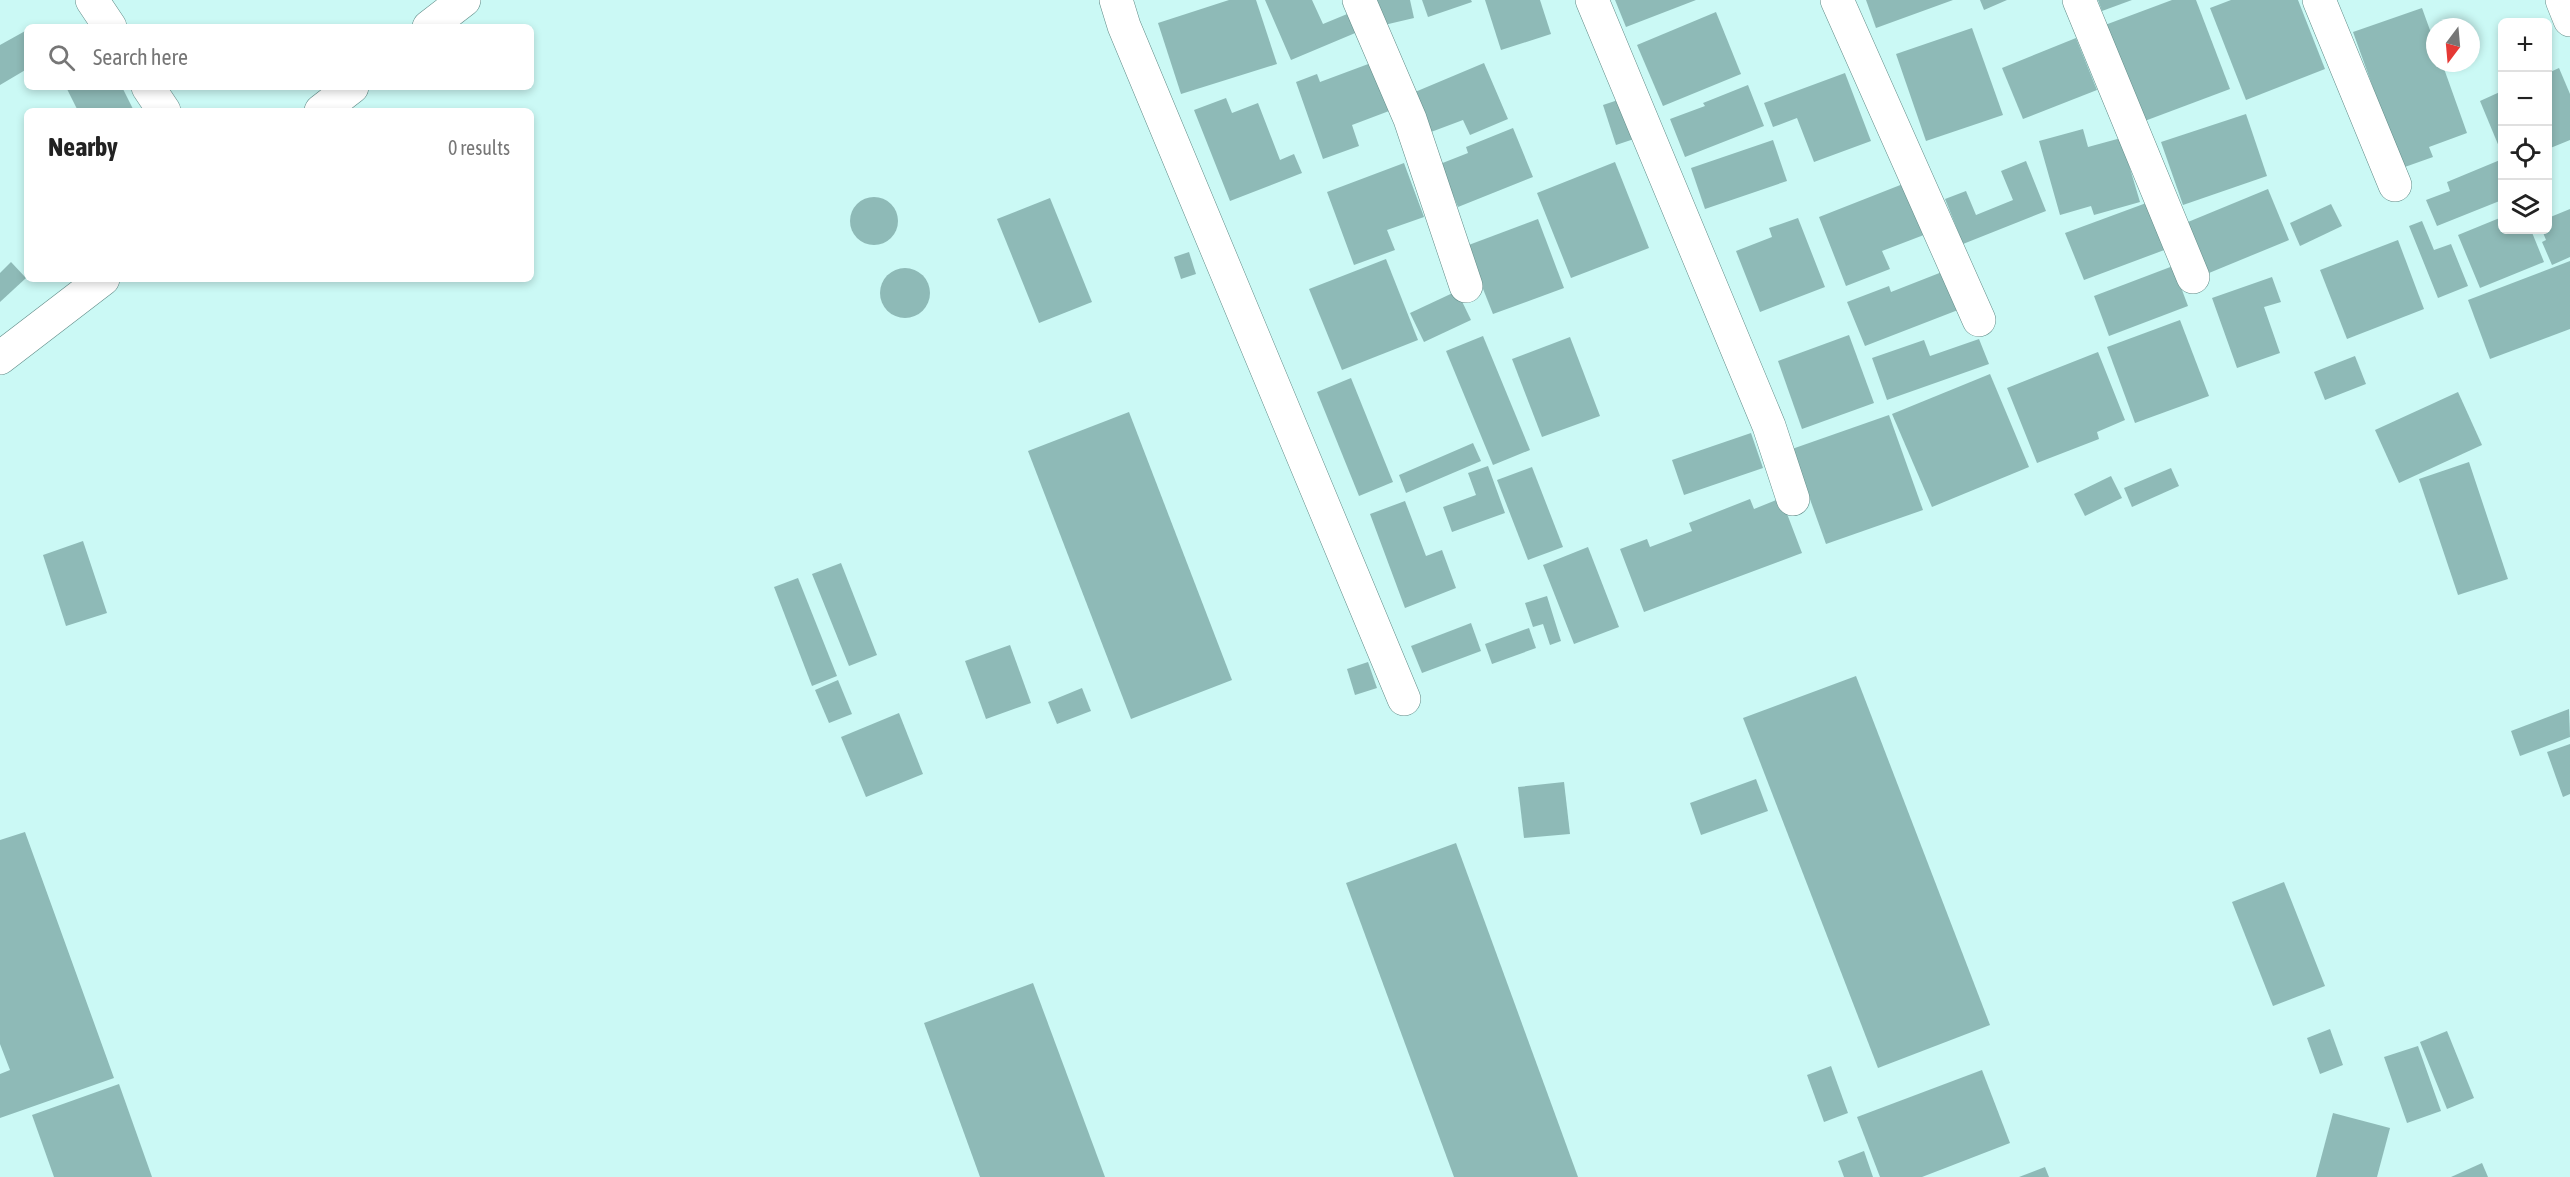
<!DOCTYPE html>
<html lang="en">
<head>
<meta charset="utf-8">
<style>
	body { margin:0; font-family:"Asap Condensed",sans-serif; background:#f6f6f6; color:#222 }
	.controls { position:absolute; right:18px; top:18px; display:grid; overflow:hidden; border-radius:9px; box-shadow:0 3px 9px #0003 }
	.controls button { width:54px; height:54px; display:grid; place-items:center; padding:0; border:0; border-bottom:2px solid #e0e0e0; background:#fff; color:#222; font:30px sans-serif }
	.compass { position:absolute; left:2426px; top:18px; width:54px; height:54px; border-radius:50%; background:#fff; box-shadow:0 3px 9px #0003; rotate:196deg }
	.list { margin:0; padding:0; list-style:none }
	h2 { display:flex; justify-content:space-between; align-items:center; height:78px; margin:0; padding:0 24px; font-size:26px }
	h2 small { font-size:20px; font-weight:400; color:#767676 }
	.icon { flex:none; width:33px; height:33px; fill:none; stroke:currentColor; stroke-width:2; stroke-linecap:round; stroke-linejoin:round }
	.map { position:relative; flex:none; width:2570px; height:1177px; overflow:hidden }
	.search { position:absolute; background:#fff; box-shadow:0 3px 9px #0003; left:24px; top:24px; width:510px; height:66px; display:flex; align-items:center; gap:15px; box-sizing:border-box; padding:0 21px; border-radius:9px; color:#767676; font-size:22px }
	.panel { position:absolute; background:#fff; box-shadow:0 3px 9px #0003; left:24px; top:108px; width:510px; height:174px; border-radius:9px }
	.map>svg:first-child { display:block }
	.building { fill:#8ebab7 }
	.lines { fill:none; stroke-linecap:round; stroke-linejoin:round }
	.minor-casing { stroke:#608b87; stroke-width:34 }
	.minor { stroke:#fff; stroke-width:33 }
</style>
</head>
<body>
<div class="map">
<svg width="2570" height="1177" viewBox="0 0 2570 1177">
	<rect width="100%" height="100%" fill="#cbf9f5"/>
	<g class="building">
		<path d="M 1229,0 L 1256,0 L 1277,64 L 1181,94 L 1158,23 Z"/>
		<path d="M 1265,0 L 1312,0 L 1323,24 L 1352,12 L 1360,31 L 1291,60 Z"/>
		<path d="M 1374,0 L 1410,0 L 1414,18 L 1380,26 Z"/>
		<path d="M 1422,0 L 1471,0 L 1472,2 L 1428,17 Z"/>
		<path d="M 1485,0 L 1540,0 L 1551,34 L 1501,50 Z"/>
		<path d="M 1615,0 L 1696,0 L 1626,27 Z"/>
		<path d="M 1866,0 L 1953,0 L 1876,28 Z"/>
		<path d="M 1980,0 L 2007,0 L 1984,10 Z"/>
		<path d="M 2098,0 L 2132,0 L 2102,11 Z"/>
		<path d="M 2172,0 L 2196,0 L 2230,89 L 2142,122 L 2105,25 Z"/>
		<path d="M 2231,0 L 2298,0 L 2325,69 L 2246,100 L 2210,8 Z"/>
		<path d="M 2422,8 L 2435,44 L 2435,63 L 2442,63 L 2467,133 L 2429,147 L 2433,157 L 2402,168 L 2353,32 Z"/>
		<path d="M 1716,12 L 1741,74 L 1663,106 L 1637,45 Z"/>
		<path d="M 1972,28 L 2003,115 L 1926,141 L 1896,54 Z"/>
		<path d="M 27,30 L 27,69 L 0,85 L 0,45 Z"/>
		<path d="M 2076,38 L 2097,90 L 2023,119 L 2002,68 Z"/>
		<path d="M 1379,60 L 1397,108 L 1352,125 L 1359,146 L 1323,159 L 1296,82 L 1317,74 L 1320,82 Z"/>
		<path d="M 1484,63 L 1508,119 L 1470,135 L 1463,120 L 1431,132 L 1415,92 Z"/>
		<path d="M 2559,68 L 2570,94 L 2570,140 L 2548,149 L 2548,73 Z"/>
		<path d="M 1845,73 L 1871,141 L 1814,162 L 1797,118 L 1773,127 L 1764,103 Z"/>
		<path d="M 1748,85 L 1764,126 L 1685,157 L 1670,119 L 1705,106 L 1703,103 Z"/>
		<path d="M 66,87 L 122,87 L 134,111 L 78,111 Z"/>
		<path d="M 2502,91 L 2502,154 L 2480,101 Z"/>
		<path d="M 1226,98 L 1232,113 L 1258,103 L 1280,160 L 1294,154 L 1302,173 L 1230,201 L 1194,110 Z"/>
		<path d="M 1621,99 L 1634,139 L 1616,145 L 1603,105 Z"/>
		<path d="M 2246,114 L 2267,176 L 2183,205 L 2161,142 Z"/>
		<path d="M 1513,128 L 1533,177 L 1458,207 L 1440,164 L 1468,153 L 1466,147 Z"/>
		<path d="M 2083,129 L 2088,147 L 2121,138 L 2140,202 L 2094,215 L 2091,206 L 2060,215 L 2039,141 Z"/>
		<path d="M 1773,140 L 1787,181 L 1705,209 L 1691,168 Z"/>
		<path d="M 2500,160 L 2502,166 L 2502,200 L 2437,226 L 2426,200 L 2450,191 L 2447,182 Z"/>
		<path d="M 2026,161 L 2046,211 L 1963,244 L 1945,199 L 1966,191 L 1976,215 L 2013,200 L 2001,171 Z"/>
		<path d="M 1615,162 L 1649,248 L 1571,278 L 1537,193 Z"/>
		<path d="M 1404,163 L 1424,217 L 1387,230 L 1395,250 L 1354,265 L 1327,192 Z"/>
		<path d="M 1908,182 L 1929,233 L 1882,251 L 1890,269 L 1846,286 L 1819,217 Z"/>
		<path d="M 2268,189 L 2289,240 L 2209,273 L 2188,222 Z"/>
		<circle cx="874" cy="221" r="24"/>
		<path d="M 1050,198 L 1092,302 L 1039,323 L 997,219 Z"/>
		<path d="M 2149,202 L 2167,249 L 2084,280 L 2065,233 Z"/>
		<path d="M 2331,204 L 2342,226 L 2300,246 L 2290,223 Z"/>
		<path d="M 2570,209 L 2570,257 L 2552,265 L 2542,242 L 2546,240 L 2542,230 L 2548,230 L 2548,218 Z"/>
		<path d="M 2502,217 L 2502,230 L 2531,230 L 2544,262 L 2480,288 L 2458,235 Z"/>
		<path d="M 1798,218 L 1825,287 L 1760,312 L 1736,251 L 1772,237 L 1769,228 Z"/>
		<path d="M 1538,219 L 1564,288 L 1493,314 L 1466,246 Z"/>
		<path d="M 2422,221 L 2434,250 L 2451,244 L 2468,286 L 2438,298 L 2409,226 Z"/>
		<path d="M 2398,240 L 2424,309 L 2347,339 L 2320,270 Z"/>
		<path d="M 1189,252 L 1196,274 L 1181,279 L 1174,257 Z"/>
		<path d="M 1386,259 L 1418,340 L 1342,370 L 1309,289 Z"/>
		<path d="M 2570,261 L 2570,329 L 2490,359 L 2468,300 Z"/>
		<path d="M 11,262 L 26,278 L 0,302 L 0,273 Z"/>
		<path d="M 2173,266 L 2188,306 L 2109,336 L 2094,296 Z"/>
		<circle cx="905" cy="293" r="25"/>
		<path d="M 1942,272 L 1958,310 L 1865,346 L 1847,302 L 1889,286 L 1891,292 Z"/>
		<path d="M 2272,277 L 2281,302 L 2264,307 L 2280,353 L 2237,368 L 2212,298 Z"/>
		<path d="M 1457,291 L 1471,320 L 1424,342 L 1410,313 Z"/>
		<path d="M 2180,320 L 2209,396 L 2135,423 L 2107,347 Z"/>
		<path d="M 1849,335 L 1874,403 L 1802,429 L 1778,361 Z"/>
		<path d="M 1483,336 L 1530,450 L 1493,465 L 1446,351 Z"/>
		<path d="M 1570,337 L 1600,416 L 1542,437 L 1512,359 Z"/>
		<path d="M 1979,339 L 1989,364 L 1887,400 L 1872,358 L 1924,340 L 1930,356 Z"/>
		<path d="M 2098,352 L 2125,420 L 2097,432 L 2099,439 L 2037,463 L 2007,388 Z"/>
		<path d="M 2355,356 L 2366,384 L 2325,400 L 2314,372 Z"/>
		<path d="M 1990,374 L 2029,467 L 1932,507 L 1892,414 Z"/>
		<path d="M 1351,378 L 1393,482 L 1359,496 L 1317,392 Z"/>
		<path d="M 2458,392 L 2482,445 L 2399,483 L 2375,430 Z"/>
		<path d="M 1129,412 L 1232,680 L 1131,719 L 1028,451 Z"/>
		<path d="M 1889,415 L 1923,510 L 1826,544 L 1792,449 Z"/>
		<path d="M 1751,433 L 1763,468 L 1684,495 L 1672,460 Z"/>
		<path d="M 1473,443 L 1481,461 L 1406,493 L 1399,475 Z"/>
		<path d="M 2469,462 L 2508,579 L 2458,595 L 2419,479 Z"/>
		<path d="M 1488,466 L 1505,513 L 1452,532 L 1443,507 L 1476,495 L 1468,473 Z"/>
		<path d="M 1532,467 L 1563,547 L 1528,560 L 1497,480 Z"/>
		<path d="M 2171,468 L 2179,486 L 2132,507 L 2124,488 Z"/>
		<path d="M 2111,476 L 2122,498 L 2085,516 L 2074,494 Z"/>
		<path d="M 1781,498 L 1802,553 L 1644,612 L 1620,549 L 1647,539 L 1650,547 L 1692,531 L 1689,523 L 1750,499 L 1754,509 Z"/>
		<path d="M 1405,501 L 1426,556 L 1442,550 L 1456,588 L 1405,608 L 1370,514 Z"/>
		<path d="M 83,541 L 107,613 L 66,626 L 43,555 Z"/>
		<path d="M 1588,547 L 1619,627 L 1574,644 L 1543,565 Z"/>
		<path d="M 841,563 L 877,655 L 849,666 L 812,574 Z"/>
		<path d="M 798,578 L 837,676 L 812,686 L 774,587 Z"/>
		<path d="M 1547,596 L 1561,641 L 1550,645 L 1543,624 L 1533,627 L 1525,603 Z"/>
		<path d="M 1471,623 L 1481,651 L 1422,673 L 1411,646 Z"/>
		<path d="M 1529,628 L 1536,648 L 1492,664 L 1485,644 Z"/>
		<path d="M 1010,645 L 1031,703 L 986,719 L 965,661 Z"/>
		<path d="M 1368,662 L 1377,688 L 1355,695 L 1347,669 Z"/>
		<path d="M 1856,676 L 1990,1025 L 1878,1068 L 1743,718 Z"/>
		<path d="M 838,680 L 852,714 L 829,723 L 815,690 Z"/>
		<path d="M 1082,688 L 1091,711 L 1057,724 L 1048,702 Z"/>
		<path d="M 2569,709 L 2570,737 L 2520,756 L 2511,731 Z"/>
		<path d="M 899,713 L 923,774 L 866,797 L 841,737 Z"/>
		<path d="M 2570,744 L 2570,794 L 2563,797 L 2547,752 Z"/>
		<path d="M 1756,779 L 1768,811 L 1701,835 L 1690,803 Z"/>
		<path d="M 1564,782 L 1570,834 L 1524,838 L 1518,787 Z"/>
		<path d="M 25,832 L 114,1078 L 0,1118 L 0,1074 L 10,1070 L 0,1044 L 0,840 Z"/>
		<path d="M 1456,843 L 1578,1177 L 1454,1177 L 1346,883 Z"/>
		<path d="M 2284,882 L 2325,986 L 2273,1006 L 2232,902 Z"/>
		<path d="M 1033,983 L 1105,1177 L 980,1177 L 924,1023 Z"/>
		<path d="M 2330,1029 L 2343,1065 L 2320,1074 L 2307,1038 Z"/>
		<path d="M 2447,1031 L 2474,1098 L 2447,1109 L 2420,1042 Z"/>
		<path d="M 2418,1046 L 2441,1111 L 2407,1123 L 2384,1057 Z"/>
		<path d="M 1831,1066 L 1848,1113 L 1824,1122 L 1807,1075 Z"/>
		<path d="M 1982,1070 L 2010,1143 L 1922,1177 L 1880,1177 L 1857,1117 Z"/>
		<path d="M 119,1084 L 152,1177 L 54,1177 L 32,1115 Z"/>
		<path d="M 2333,1113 L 2390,1128 L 2377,1177 L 2316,1177 Z"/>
		<path d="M 1864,1151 L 1873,1177 L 1844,1177 L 1838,1161 Z"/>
		<path d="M 2482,1163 L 2488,1177 L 2451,1177 Z"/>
		<path d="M 2045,1167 L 2049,1177 L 2019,1177 Z"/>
	</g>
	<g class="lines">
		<defs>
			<g id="minor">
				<path d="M 92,0 L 110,27"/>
				<path d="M 1116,0 L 1124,26 L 1404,699"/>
				<path d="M 1359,0 L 1410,119 L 1466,286"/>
				<path d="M 1592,0 L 1769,426 L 1793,499"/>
				<path d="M 1837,0 L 1979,320"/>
				<path d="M 2079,0 L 2193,277"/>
				<path d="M 2319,0 L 2395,185"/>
				<path d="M 2562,0 L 2570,20"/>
				<path d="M 429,27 L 464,0"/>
				<path d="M 148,87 L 164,111"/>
				<path d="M 321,111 L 352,87"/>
				<path d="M 0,358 L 103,279"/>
			</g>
		</defs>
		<use href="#minor" class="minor-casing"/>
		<use href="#minor" class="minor"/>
	</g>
</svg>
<div class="controls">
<button>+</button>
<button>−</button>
<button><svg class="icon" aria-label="locate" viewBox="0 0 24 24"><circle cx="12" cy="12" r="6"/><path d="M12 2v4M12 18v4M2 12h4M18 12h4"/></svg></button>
<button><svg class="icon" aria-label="layers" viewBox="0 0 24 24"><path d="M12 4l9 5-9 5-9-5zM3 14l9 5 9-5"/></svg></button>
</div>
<svg class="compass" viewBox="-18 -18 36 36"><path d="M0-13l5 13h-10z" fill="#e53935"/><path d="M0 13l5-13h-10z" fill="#767676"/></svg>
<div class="search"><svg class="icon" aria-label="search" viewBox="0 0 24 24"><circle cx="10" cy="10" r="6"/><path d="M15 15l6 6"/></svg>Search here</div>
<section class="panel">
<h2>Nearby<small>0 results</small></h2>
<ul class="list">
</ul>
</section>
</div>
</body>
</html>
